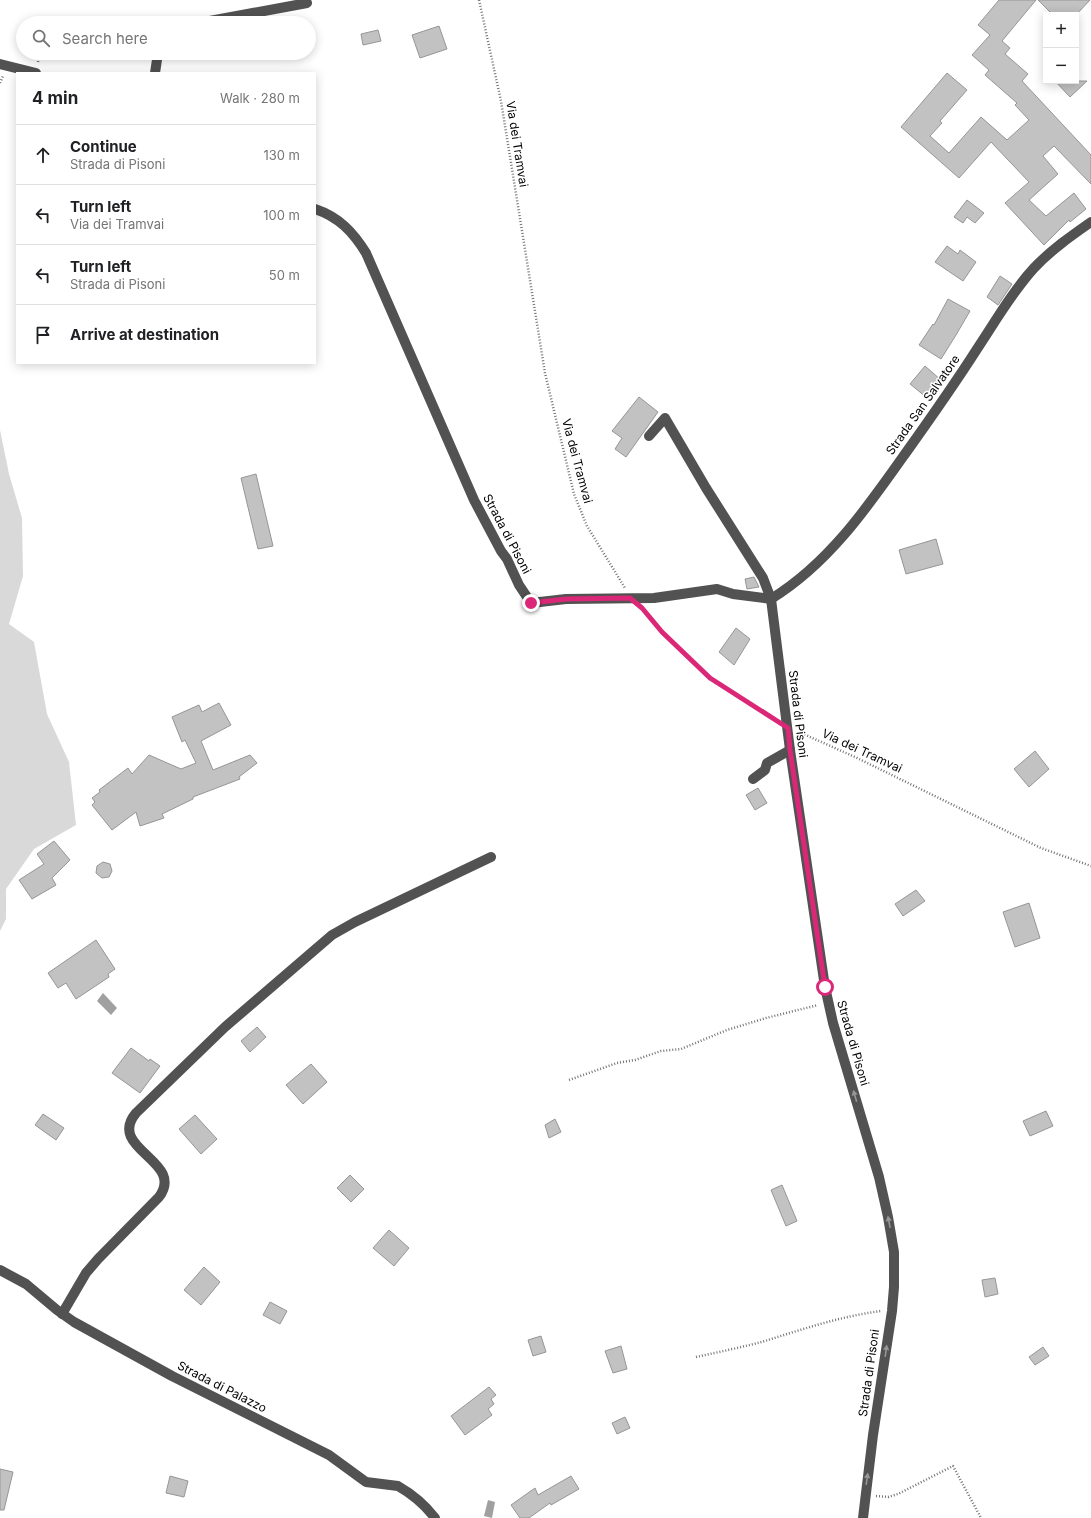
<!DOCTYPE html>
<html lang="en">
<head>
<meta charset="utf-8">
<style>
	body { margin:0; font-family:Inter,sans-serif; background:#f2f2f2; color:#202124 }
	.controls { position:absolute; right:12px; top:12px; display:grid; overflow:hidden; border-radius:0px; box-shadow:0 2px 10px #0003 }
	.controls button { width:36px; height:36px; display:grid; place-items:center; padding:0; border:0; border-bottom:1px solid #e0e0e0; background:#fff; color:#202124; font:20px sans-serif }
	.stop { position:absolute; width:12px; height:12px; margin:-9px; border:3px solid #db2777; border-radius:50%; background:#fff }
	.stop.end { background:#db2777; border-color:#fff; box-shadow:0 1px 4px #0008 }
	.list { margin:0; padding:0; list-style:none }
	h2 { display:flex; justify-content:space-between; align-items:center; height:52px; margin:0; padding:0 16px; font-size:17px }
	h2 small { font-size:13px; font-weight:400; color:#757577 }
	.list li { display:grid; grid-template-columns:26px 1fr auto; gap:12px; align-items:center; box-sizing:border-box; height:60px; padding:0 16px; border-top:1px solid #e0e0e0 }
	.list b { display:block; font-size:15px; white-space:nowrap }
	.list p { margin:0; font-size:13px; white-space:nowrap; color:#757577 }
	.list em { font-size:13px; font-style:normal; color:#757577 }
	.icon { flex:none; width:22px; height:22px; fill:none; stroke:currentColor; stroke-width:2; stroke-linecap:round; stroke-linejoin:round }
	.map { position:relative; flex:none; width:1091px; height:1518px; overflow:hidden }
	.search { position:absolute; background:#fff; box-shadow:0 2px 10px #0003; left:16px; top:16px; width:300px; height:44px; display:flex; align-items:center; gap:10px; box-sizing:border-box; padding:0 14px; border-radius:22px; color:#757577; font-size:15px }
	.panel { position:absolute; background:#fff; box-shadow:0 2px 10px #0003; left:16px; top:72px; width:300px; height:292px; border-radius:0px }
	.map>svg:first-child { display:block }
	.green { fill:#d9d9d9 }
	.water { fill:#a0a0a0 }
	.building { fill:#c2c2c2; stroke:#969696 }
	.lines { fill:none; stroke-linecap:round; stroke-linejoin:round }
	.path { stroke:#747474; stroke-width:2.5; stroke-dasharray:1 2; stroke-linecap:butt }
	.minor { stroke:#525252; stroke-width:10 }
	.oneway { fill:#979797 }
	.route { stroke:#db2777; stroke-width:5 }
	.labels { text-anchor:middle; stroke-width:3; stroke-linejoin:round; paint-order:stroke }
	.street-label { font-size:12px; fill:#000; stroke:#fff }
</style>
</head>
<body>
<div class="map">
<svg width="1091" height="1518" viewBox="0 0 1091 1518">
	<rect width="100%" height="100%" fill="#fff"/>
	<path class="green" d="M 0,430 L 9,474 L 22,518 L 23,576 L 9,624 L 34,642 L 47,714 L 69,762 L 76,825 L 34,849 L 6,889 L 6,919 L 0,931 Z"/>
	<g class="water">
		<path d="M 103,993 L 117,1008 L 111,1015 L 97,1001 Z"/>
		<path d="M 488,1500 L 495,1502 L 492,1518 L 484,1516 Z"/>
	</g>
	<g class="building">
		<path d="M 999,0 L 1036,0 L 1002,41 L 1010,48 L 1005,54 L 1028,74 L 1022,81 L 1091,155 L 1091,184 L 1054,146 L 1043,156 L 1058,174 L 1029,200 L 1046,216 L 1074,193 L 1086,209 L 1070,222 L 1069,220 L 1044,245 L 1005,203 L 1029,182 L 991,142 L 959,178 L 901,127 L 947,73 L 967,90 L 940,121 L 942,123 L 930,136 L 949,153 L 981,117 L 1007,140 L 1029,120 L 1015,105 L 1017,103 L 985,75 L 989,70 L 972,55 L 990,35 L 978,25 Z"/>
		<path d="M 1038,0 L 1090,0 L 1076,15 L 1053,15 Z"/>
		<path d="M 439,26 L 447,49 L 420,58 L 412,35 Z"/>
		<path d="M 378,30 L 381,41 L 363,45 L 361,34 Z"/>
		<path d="M 1055,81 L 1087,81 L 1070,97 Z"/>
		<path d="M 967,200 L 984,213 L 975,223 L 967,217 L 963,223 L 954,217 Z"/>
		<path d="M 947,246 L 958,254 L 960,250 L 976,262 L 963,281 L 935,262 Z"/>
		<path d="M 1000,276 L 1012,284 L 998,305 L 987,297 Z"/>
		<path d="M 948,299 L 970,311 L 956,335 L 941,359 L 919,345 L 933,324 L 934,325 Z"/>
		<path d="M 925,366 L 941,380 L 926,397 L 910,384 Z"/>
		<path d="M 639,397 L 658,412 L 626,457 L 615,449 L 622,438 L 612,431 Z"/>
		<path d="M 256,474 L 273,546 L 258,549 L 241,478 Z"/>
		<path d="M 936,539 L 943,564 L 906,574 L 899,550 Z"/>
		<path d="M 754,577 L 759,587 L 747,589 L 745,579 Z"/>
		<path d="M 736,628 L 750,639 L 734,665 L 719,652 Z"/>
		<path d="M 219,703 L 231,725 L 201,741 L 213,770 L 250,755 L 257,763 L 239,777 L 240,779 L 193,797 L 193,799 L 162,814 L 164,818 L 140,826 L 136,812 L 112,830 L 92,805 L 95,802 L 92,798 L 100,792 L 99,790 L 128,768 L 132,774 L 149,755 L 181,769 L 196,763 L 185,740 L 182,742 L 172,717 L 199,705 L 202,712 Z"/>
		<path d="M 1035,751 L 1049,769 L 1029,787 L 1014,769 Z"/>
		<path d="M 758,788 L 767,803 L 755,810 L 746,795 Z"/>
		<path d="M 54,841 L 70,860 L 52,878 L 56,885 L 32,899 L 19,880 L 44,864 L 37,854 Z"/>
		<path d="M 103,862 L 110,864 L 112,871 L 109,877 L 102,878 L 96,873 L 97,866 Z"/>
		<path d="M 916,890 L 925,901 L 903,916 L 895,904 Z"/>
		<path d="M 1029,903 L 1040,938 L 1015,947 L 1003,912 Z"/>
		<path d="M 96,940 L 115,969 L 108,974 L 109,977 L 76,999 L 66,983 L 58,988 L 48,973 Z"/>
		<path d="M 257,1027 L 266,1037 L 250,1052 L 241,1041 Z"/>
		<path d="M 131,1048 L 149,1061 L 150,1059 L 160,1066 L 140,1093 L 112,1073 Z"/>
		<path d="M 311,1064 L 327,1082 L 303,1104 L 286,1085 Z"/>
		<path d="M 1046,1111 L 1053,1126 L 1030,1136 L 1023,1121 Z"/>
		<path d="M 43,1114 L 64,1128 L 56,1140 L 35,1125 Z"/>
		<path d="M 195,1115 L 217,1139 L 201,1154 L 179,1129 Z"/>
		<path d="M 555,1119 L 561,1132 L 549,1138 L 545,1125 Z"/>
		<path d="M 350,1175 L 364,1189 L 351,1202 L 337,1188 Z"/>
		<path d="M 782,1185 L 797,1221 L 786,1226 L 771,1190 Z"/>
		<path d="M 389,1230 L 409,1248 L 394,1266 L 373,1248 Z"/>
		<path d="M 204,1267 L 220,1282 L 201,1305 L 184,1290 Z"/>
		<path d="M 995,1278 L 998,1294 L 985,1297 L 982,1280 Z"/>
		<path d="M 270,1302 L 287,1311 L 280,1324 L 263,1315 Z"/>
		<path d="M 541,1336 L 546,1352 L 533,1356 L 528,1340 Z"/>
		<path d="M 621,1346 L 627,1369 L 613,1373 L 605,1351 Z"/>
		<path d="M 1043,1347 L 1049,1356 L 1035,1365 L 1029,1357 Z"/>
		<path d="M 489,1387 L 496,1395 L 491,1399 L 494,1404 L 488,1409 L 492,1415 L 465,1435 L 451,1416 Z"/>
		<path d="M 625,1417 L 630,1428 L 617,1434 L 612,1423 Z"/>
		<path d="M 0,1469 L 13,1472 L 4,1510 L 0,1510 Z"/>
		<path d="M 170,1476 L 188,1481 L 184,1497 L 166,1493 Z"/>
		<path d="M 571,1476 L 579,1489 L 551,1505 L 550,1503 L 529,1518 L 520,1518 L 511,1505 L 535,1488 L 538,1495 Z"/>
	</g>
	<g class="lines">
		<g class="path">
			<path d="M 479,0 L 501,101 L 545,373 L 574,494 L 587,526 L 625,588"/>
			<path d="M 44,23 L 44,18"/>
			<path d="M 38,62 L 40,53"/>
			<path d="M 0,83 L 3,76"/>
			<path d="M 643,610 L 662,632 L 710,679 L 775,720"/>
			<path d="M 799,732 L 855,757 L 1041,848 L 1091,866"/>
			<path d="M 569,1080 L 617,1063 L 635,1060 L 661,1051 L 681,1049 L 727,1030 L 766,1018 L 818,1005"/>
			<path d="M 696,1357 C 719,1352 743,1347 765,1341 C 803,1329 842,1316 881,1311"/>
			<path d="M 876,1496 L 888,1497 L 898,1494 L 953,1466 L 981,1518"/>
		</g>
		<g class="minor">
			<path d="M 199,23 L 307,3"/>
			<path d="M 0,64 L 36,73"/>
			<path d="M 155,73 L 158,53"/>
			<path d="M 315,209 C 339,217 353,232 366,253 L 474,500 L 501,551 L 507,559 L 519,585 L 531,603 L 566,599 L 654,598 L 717,589 L 733,594 L 771,599"/>
			<path d="M 649,436 L 665,418 L 706,488 L 763,578 L 771,599 L 790,750 L 825,987 L 833,1023 L 879,1177 L 888,1217 L 894,1252 L 894,1287 L 892,1311 L 873,1435 L 863,1518"/>
			<path d="M 771,599 C 828,564 867,508 905,454 C 930,419 954,385 977,349 C 995,322 1012,292 1034,268 C 1051,250 1071,236 1091,222"/>
			<path d="M 753,779 L 765,770 L 767,763 L 790,750"/>
			<path d="M 0,1270 L 26,1284 L 57,1310 L 74,1322 L 172,1376 L 329,1455 L 366,1482 L 398,1486 C 412,1494 425,1505 435,1518"/>
			<path d="M 62,1314 L 86,1273 L 98,1259 L 159,1197 C 186,1161 106,1149 136,1113 L 225,1027 L 332,935 L 355,922 L 491,857"/>
		</g>
	</g>
	<defs><path id="oneway-solid" d="M-6-.8H1V-3.2L6.5 0L1 3.2V.8H-6Z"/></defs>
	<g class="oneway">
		<use href="#oneway-solid" transform="translate(855 1096) rotate(-106)"/>
		<use href="#oneway-solid" transform="translate(889 1222) rotate(-101)"/>
		<use href="#oneway-solid" transform="translate(886 1351) rotate(-82)"/>
		<use href="#oneway-solid" transform="translate(867 1479) rotate(-82)"/>
	</g>
	<g class="lines">
		<path class="route" d="M 531,603 L 566,599 L 630,598 L 642,608 L 662,632 L 710,678 L 788,728 L 790,750 L 825,987"/>
	</g>
	<g class="labels">
		<g class="street-label">
			<text transform="translate(517 144) rotate(81)" y="4">Via dei Tramvai</text>
			<text transform="translate(923 405) rotate(-55)" y="4">Strada San Salvatore</text>
			<text transform="translate(577 461) rotate(75)" y="4">Via dei Tramvai</text>
			<text transform="translate(507 534) rotate(62)" y="4">Strada di Pisoni</text>
			<text transform="translate(798 714) rotate(83)" y="4">Strada di Pisoni</text>
			<text transform="translate(862 751) rotate(25)" y="4">Via dei Tramvai</text>
			<text transform="translate(853 1043) rotate(74)" y="4">Strada di Pisoni</text>
			<text transform="translate(869 1373) rotate(-82)" y="4">Strada di Pisoni</text>
			<text transform="translate(222 1387) rotate(27)" y="4">Strada di Palazzo</text>
		</g>
	</g>
</svg>
<div class="controls">
<button>+</button>
<button>−</button>
</div>
<div class="stop" style="left:825px;top:987px"></div>
<div class="stop end" style="left:531px;top:603px"></div>
<div class="search"><svg class="icon" aria-label="search" viewBox="0 0 24 24"><circle cx="10" cy="10" r="6"/><path d="M15 15l6 6"/></svg>Search here</div>
<section class="panel">
<h2>4 min<small>Walk · 280 m</small></h2>
<ul class="list">
<li><svg class="icon" aria-label="ahead" viewBox="0 0 24 24"><path d="M12 20V5M6 11l6-6 6 6"/></svg><div><b>Continue</b><p>Strada di Pisoni</p></div><em>130 m</em></li>
<li><svg class="icon" aria-label="left" viewBox="0 0 24 24"><path d="M17 20v-9H6M10 6l-5 5 5 5"/></svg><div><b>Turn left</b><p>Via dei Tramvai</p></div><em>100 m</em></li>
<li><svg class="icon" aria-label="left" viewBox="0 0 24 24"><path d="M17 20v-9H6M10 6l-5 5 5 5"/></svg><div><b>Turn left</b><p>Strada di Pisoni</p></div><em>50 m</em></li>
<li><svg class="icon" aria-label="arrive" viewBox="0 0 24 24"><path d="M6 21V4h12l-3 4 3 4H6"/></svg><div><b>Arrive at destination</b></div></li>
</ul>
</section>
</div>
</body>
</html>
